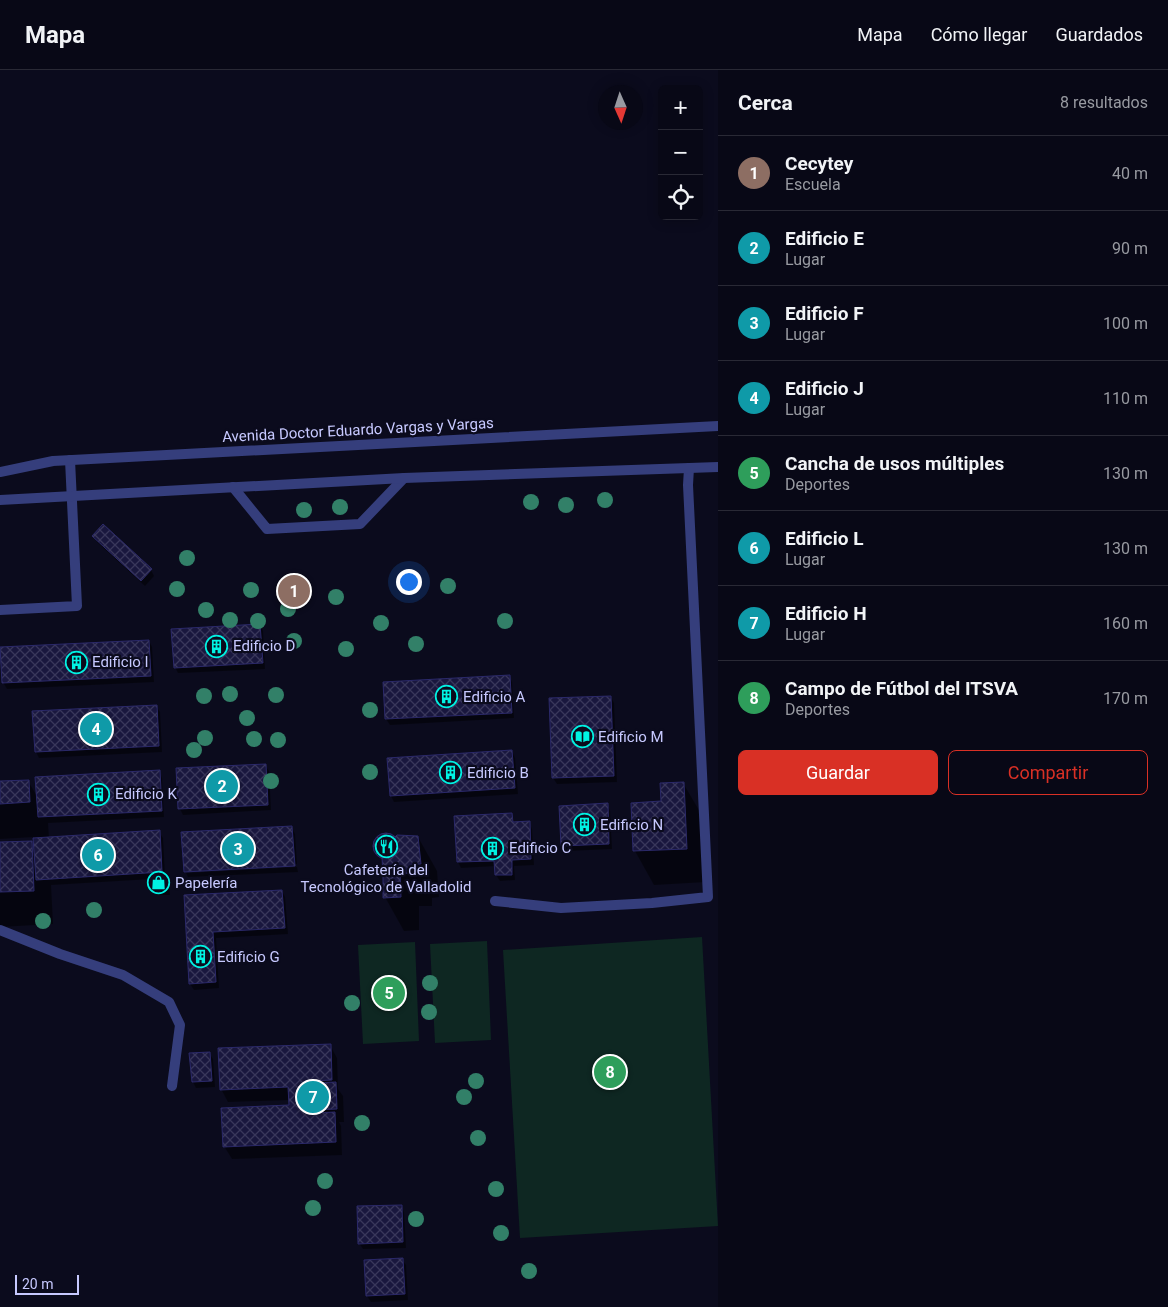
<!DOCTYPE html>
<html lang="es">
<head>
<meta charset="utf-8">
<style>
	body { margin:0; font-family:Roboto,sans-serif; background:#11111f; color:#f1f3f6 }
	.controls { position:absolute; right:15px; top:15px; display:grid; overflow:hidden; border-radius:8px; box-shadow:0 2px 12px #0003 }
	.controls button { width:45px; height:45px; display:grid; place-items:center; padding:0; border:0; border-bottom:1px solid #292935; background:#080816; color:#f1f3f6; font:25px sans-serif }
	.compass { position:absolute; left:598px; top:15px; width:45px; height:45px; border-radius:50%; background:#080816; box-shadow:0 2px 12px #0003; rotate:177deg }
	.scale { position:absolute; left:15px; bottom:12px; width:64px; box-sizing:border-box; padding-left:5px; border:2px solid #c7c9ff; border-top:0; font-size:14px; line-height:18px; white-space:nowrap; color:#c7c9ff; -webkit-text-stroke:4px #0b0b1d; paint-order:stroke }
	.you { position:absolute; left:408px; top:511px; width:18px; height:18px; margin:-12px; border:4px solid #fff; border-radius:50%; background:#1a73e8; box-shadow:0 0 0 8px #1a73e833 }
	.badge { display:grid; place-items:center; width:32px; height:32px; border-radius:50%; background:#d93025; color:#fff; font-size:16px; font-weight:700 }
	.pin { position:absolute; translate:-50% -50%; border:2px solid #fff; box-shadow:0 1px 5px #0006 }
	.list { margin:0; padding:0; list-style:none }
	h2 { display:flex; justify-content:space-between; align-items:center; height:65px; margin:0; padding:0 20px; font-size:21px }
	h2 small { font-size:16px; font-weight:400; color:#989aa1 }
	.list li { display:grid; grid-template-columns:32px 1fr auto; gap:15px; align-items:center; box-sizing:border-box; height:75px; padding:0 20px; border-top:1px solid #292935 }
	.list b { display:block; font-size:19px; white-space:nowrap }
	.list p { margin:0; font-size:16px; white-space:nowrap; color:#989aa1 }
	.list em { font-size:16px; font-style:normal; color:#989aa1 }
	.actions { display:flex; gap:10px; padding:15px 20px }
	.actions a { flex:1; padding:11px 0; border:1px solid #d93025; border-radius:8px; text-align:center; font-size:18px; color:#d93025 }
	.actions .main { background:#d93025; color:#fff }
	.icon { flex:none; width:28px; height:28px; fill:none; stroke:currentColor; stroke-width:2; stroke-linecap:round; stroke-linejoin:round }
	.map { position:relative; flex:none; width:718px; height:1237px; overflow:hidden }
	header { display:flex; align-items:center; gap:30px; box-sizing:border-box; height:70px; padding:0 25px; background:#080816; border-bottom:1px solid #292935 }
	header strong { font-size:24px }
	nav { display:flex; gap:28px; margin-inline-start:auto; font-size:18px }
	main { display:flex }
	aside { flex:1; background:#080816 }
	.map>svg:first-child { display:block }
	.green { fill:#0e2722 }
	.shadow { fill:#0007 }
	.building { fill:url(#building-cross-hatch); stroke:#2b296a }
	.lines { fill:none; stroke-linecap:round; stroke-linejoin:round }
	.service { stroke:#353e7c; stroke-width:10 }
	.minor { stroke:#353e7c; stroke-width:10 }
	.tree { fill:#328068 }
	.labels { text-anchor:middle; stroke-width:4.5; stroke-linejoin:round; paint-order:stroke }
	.street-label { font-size:15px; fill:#c7c9ff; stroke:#0b0b1d }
	.poi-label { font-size:15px; fill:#c7c9ff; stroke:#0b0b1d; text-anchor:start }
</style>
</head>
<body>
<header>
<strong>Mapa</strong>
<nav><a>Mapa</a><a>Cómo llegar</a><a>Guardados</a></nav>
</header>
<main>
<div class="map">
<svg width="718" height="1237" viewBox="0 0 718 1237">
	<defs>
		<pattern id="building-cross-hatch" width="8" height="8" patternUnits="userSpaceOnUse" patternTransform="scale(1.25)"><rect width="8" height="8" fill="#19173e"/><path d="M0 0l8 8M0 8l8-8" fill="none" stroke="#39375b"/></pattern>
	</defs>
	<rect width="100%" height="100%" fill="#0b0b1d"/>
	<g class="green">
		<path d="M 702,867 L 718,1156 L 520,1168 L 503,880 Z"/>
		<path d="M 487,871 L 491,970 L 435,973 L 430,874 Z"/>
		<path d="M 415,872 L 419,971 L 363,974 L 358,875 Z"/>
	</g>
	<g class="shadow">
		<path d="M 93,466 L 151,500 L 154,506 L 145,516 L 97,472 Z"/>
		<path d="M 260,555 L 263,561 L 265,599 L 178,603 L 175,597 Z"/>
		<path d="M 149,571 L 152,577 L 154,612 L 7,619 L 3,612 Z"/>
		<path d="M 509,606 L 512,612 L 514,648 L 390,655 L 386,649 Z"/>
		<path d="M 611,627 L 614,633 L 617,712 L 557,714 L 553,708 Z"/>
		<path d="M 156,636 L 160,642 L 162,682 L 39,688 L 36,682 Z"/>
		<path d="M 512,681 L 515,688 L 518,724 L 394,732 L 391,726 L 389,689 Z"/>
		<path d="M 265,695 L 269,701 L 271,740 L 183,745 L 180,739 Z"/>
		<path d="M 159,701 L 162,708 L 164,747 L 48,753 L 49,768 L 159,762 L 163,768 L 165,806 L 169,813 L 170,825 L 157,825 L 153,819 L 152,809 L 51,815 L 53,854 L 0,857 L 0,774 L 31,772 L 35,779 L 34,767 L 0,769 L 0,713 L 28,711 L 38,728 Z"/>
		<path d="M 683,713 L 703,747 L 706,812 L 654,815 L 635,781 L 632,734 L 662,733 Z"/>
		<path d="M 607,735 L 610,741 L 612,779 L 566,781 L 563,775 Z"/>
		<path d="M 512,745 L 515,753 L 529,753 L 532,759 L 534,795 L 514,796 L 515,810 L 500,811 L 496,805 L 496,796 L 461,798 L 458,792 Z"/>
		<path d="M 292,758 L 295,764 L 297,794 L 186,800 L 186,803 L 297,797 L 298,802 L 188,807 L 185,801 L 183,763 Z"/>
		<path d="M 384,765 L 391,766 L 400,776 L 418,767 L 437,801 L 439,827 L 432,828 L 432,836 L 419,836 L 419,860 L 404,861 L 385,827 L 383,792 L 375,779 L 377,768 Z"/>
		<path d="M 282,821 L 285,827 L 288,864 L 216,868 L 219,918 L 194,920 L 190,914 L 185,826 Z"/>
		<path d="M 330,975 L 337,988 L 338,1019 L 343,1026 L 344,1052 L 339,1052 L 341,1056 L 342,1085 L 232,1089 L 224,1076 L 290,1036 L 290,1030 L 228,1032 L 221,1019 Z"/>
		<path d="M 209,983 L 213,989 L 215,1017 L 196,1018 L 193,1012 L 190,984 Z"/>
		<path d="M 401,1136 L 404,1142 L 406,1178 L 363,1179 L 359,1173 Z"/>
		<path d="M 402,1189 L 406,1195 L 408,1230 L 371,1232 L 367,1226 Z"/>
	</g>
	<g class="building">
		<path d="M 103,454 L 152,499 L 141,511 L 92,466 Z"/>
		<path d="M 260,554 L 263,593 L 174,598 L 171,559 Z"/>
		<path d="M 149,570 L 151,606 L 2,613 L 0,577 Z"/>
		<path d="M 510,605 L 512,643 L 385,649 L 383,612 Z"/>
		<path d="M 611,626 L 614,706 L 552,708 L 549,628 Z"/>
		<path d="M 157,635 L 159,676 L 35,682 L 32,641 Z"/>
		<path d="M 512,680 L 515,718 L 390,726 L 387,688 Z"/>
		<path d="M 266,694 L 268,735 L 178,739 L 176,698 Z"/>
		<path d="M 160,700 L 162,741 L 38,747 L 35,707 Z"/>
		<path d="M 29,710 L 30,732 L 0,734 L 0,711 Z"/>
		<path d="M 684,712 L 687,779 L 633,781 L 631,733 L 661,731 L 660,713 Z"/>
		<path d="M 608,733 L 609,774 L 561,776 L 559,736 Z"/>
		<path d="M 512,743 L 513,752 L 530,751 L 531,789 L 512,790 L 512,805 L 495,805 L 494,791 L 457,792 L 454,746 Z"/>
		<path d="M 292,756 L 295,796 L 184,802 L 181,762 Z"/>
		<path d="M 160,760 L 162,802 L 36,810 L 33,768 Z"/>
		<circle cx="386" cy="776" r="13"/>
		<path d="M 397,765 L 418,766 L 421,794 L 413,794 L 414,803 L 383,804 L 382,788 L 394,786 L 398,779 L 395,767 Z"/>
		<path d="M 32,771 L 34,821 L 0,822 L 0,772 Z"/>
		<path d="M 400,803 L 401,827 L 383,828 L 383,804 Z"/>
		<path d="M 151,806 L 166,806 L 167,819 L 152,820 Z"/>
		<path d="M 282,820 L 285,858 L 213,862 L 216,912 L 189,914 L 184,825 Z"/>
		<path d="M 331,974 L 332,1010 L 312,1011 L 312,1013 L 336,1012 L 337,1039 L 314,1040 L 314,1043 L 335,1042 L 336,1072 L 223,1077 L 221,1038 L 289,1035 L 288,1017 L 220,1020 L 218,978 Z"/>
		<path d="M 210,982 L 212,1011 L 192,1012 L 189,983 Z"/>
		<path d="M 402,1135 L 403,1172 L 358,1174 L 357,1136 Z"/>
		<path d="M 403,1188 L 405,1224 L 366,1226 L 364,1190 Z"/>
	</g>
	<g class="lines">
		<g class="service">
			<path d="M 233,417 L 267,459 L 360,454 L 404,408"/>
			<path d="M 0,540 L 77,536 L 70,390"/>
			<path d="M 495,831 L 561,838 L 652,833 L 708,827 L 688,415 L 689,398"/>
			<path d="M 0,860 L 60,884 L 123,905 L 169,932 L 180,955 L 172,1016"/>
		</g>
		<g class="minor">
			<path d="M 0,402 L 53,391 L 718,356"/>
			<path d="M 0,430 L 404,408 L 718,397"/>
		</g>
	</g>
	<g class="tree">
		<circle cx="605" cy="430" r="8"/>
		<circle cx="531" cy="432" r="8"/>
		<circle cx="566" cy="435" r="8"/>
		<circle cx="340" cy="437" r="8"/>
		<circle cx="304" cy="440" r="8"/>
		<circle cx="187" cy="488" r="8"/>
		<circle cx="448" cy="516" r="8"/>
		<circle cx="177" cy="519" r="8"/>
		<circle cx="251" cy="520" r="8"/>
		<circle cx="336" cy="527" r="8"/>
		<circle cx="288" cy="539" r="8"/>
		<circle cx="206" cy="540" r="8"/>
		<circle cx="230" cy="550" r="8"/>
		<circle cx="258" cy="551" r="8"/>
		<circle cx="505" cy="551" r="8"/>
		<circle cx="381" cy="553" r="8"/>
		<circle cx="294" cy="571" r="8"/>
		<circle cx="416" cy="574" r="8"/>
		<circle cx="346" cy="579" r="8"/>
		<circle cx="230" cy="624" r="8"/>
		<circle cx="276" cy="625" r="8"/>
		<circle cx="204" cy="626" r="8"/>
		<circle cx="370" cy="640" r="8"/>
		<circle cx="247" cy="648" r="8"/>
		<circle cx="205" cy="668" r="8"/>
		<circle cx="254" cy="669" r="8"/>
		<circle cx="278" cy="670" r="8"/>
		<circle cx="194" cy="680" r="8"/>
		<circle cx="370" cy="702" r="8"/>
		<circle cx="271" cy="711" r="8"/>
		<circle cx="94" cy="840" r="8"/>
		<circle cx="43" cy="851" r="8"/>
		<circle cx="430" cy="913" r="8"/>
		<circle cx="352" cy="933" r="8"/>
		<circle cx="429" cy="942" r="8"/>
		<circle cx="476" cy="1011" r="8"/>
		<circle cx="464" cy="1027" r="8"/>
		<circle cx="362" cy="1053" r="8"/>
		<circle cx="478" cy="1068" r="8"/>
		<circle cx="325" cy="1111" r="8"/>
		<circle cx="496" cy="1119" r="8"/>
		<circle cx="313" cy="1138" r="8"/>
		<circle cx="416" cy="1149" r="8"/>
		<circle cx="501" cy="1163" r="8"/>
		<circle cx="529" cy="1201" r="8"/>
	</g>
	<defs>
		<symbol id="building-ring" viewBox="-11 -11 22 22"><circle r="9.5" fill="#0b0b1d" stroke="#00f2e3" stroke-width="1.5"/><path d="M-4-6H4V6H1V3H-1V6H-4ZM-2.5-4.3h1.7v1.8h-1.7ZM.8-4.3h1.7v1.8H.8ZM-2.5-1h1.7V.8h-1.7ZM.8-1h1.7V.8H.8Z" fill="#00f2e3"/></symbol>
		<symbol id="library-ring" viewBox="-11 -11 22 22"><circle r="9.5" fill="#0b0b1d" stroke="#00f2e3" stroke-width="1.5"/><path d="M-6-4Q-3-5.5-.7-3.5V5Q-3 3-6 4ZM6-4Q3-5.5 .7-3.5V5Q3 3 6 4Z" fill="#00f2e3"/></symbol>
		<symbol id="restaurant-ring" viewBox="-11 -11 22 22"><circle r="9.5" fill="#0b0b1d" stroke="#00f2e3" stroke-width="1.5"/><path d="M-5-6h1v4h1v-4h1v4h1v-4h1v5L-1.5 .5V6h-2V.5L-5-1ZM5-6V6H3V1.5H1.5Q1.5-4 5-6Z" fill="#00f2e3"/></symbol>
		<symbol id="shop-ring" viewBox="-11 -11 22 22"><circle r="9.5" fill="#0b0b1d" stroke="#00f2e3" stroke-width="1.5"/><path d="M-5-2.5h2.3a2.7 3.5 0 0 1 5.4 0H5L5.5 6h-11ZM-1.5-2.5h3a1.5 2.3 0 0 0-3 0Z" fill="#00f2e3"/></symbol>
	</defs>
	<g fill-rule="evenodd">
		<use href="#building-ring" x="204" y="564" width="25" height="25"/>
		<use href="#building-ring" x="64" y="580" width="25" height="25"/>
		<use href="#building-ring" x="434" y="614" width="25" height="25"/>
		<use href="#library-ring" x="570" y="654" width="25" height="25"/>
		<use href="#building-ring" x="438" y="690" width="25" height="25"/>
		<use href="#building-ring" x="86" y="712" width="25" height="25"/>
		<use href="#building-ring" x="572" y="742" width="25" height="25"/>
		<use href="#restaurant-ring" x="374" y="764" width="25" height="25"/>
		<use href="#building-ring" x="480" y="766" width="25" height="25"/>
		<use href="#shop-ring" x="146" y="800" width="25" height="25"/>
		<use href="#building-ring" x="188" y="874" width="25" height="25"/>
	</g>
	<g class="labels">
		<g class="street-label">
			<text transform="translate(358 360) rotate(-3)" y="5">Avenida Doctor Eduardo Vargas y Vargas</text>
		</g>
		<g class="poi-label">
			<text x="233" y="581">Edificio D</text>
			<text x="92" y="597">Edificio I</text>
			<text x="463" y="632">Edificio A</text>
			<text x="598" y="672">Edificio M</text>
			<text x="467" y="708">Edificio B</text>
			<text x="115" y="729">Edificio K</text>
			<text x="600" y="760">Edificio N</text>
			<text x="509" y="783">Edificio C</text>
			<text x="386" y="805" text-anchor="middle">Cafetería del<tspan x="386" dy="17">Tecnológico de Valladolid</tspan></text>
			<text x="175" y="818">Papelería</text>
			<text x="217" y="892">Edificio G</text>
		</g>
	</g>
</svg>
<div class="controls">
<button>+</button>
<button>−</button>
<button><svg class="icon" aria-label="locate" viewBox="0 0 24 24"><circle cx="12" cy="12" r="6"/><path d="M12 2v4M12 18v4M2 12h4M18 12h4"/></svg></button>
</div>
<svg class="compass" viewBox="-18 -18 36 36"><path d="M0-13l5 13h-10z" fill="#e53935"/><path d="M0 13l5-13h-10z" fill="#989aa1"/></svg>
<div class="scale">20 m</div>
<div class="you"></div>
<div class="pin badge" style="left:294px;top:521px;background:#8d6e63">1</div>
<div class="pin badge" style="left:222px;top:716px;background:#0f9aa8">2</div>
<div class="pin badge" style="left:238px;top:779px;background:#0f9aa8">3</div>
<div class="pin badge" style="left:96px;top:659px;background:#0f9aa8">4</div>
<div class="pin badge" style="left:389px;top:923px;background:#2e9e5b">5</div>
<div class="pin badge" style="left:98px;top:785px;background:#0f9aa8">6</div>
<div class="pin badge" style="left:313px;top:1027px;background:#0f9aa8">7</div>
<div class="pin badge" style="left:610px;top:1002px;background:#2e9e5b">8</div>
</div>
<aside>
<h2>Cerca<small>8 resultados</small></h2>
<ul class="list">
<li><span class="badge" style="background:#8d6e63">1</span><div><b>Cecytey</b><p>Escuela</p></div><em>40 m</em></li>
<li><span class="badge" style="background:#0f9aa8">2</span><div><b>Edificio E</b><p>Lugar</p></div><em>90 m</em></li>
<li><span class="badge" style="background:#0f9aa8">3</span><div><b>Edificio F</b><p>Lugar</p></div><em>100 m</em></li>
<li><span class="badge" style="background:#0f9aa8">4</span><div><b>Edificio J</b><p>Lugar</p></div><em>110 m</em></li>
<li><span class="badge" style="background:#2e9e5b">5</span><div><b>Cancha de usos múltiples</b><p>Deportes</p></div><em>130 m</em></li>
<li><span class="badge" style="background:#0f9aa8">6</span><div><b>Edificio L</b><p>Lugar</p></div><em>130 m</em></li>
<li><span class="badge" style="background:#0f9aa8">7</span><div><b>Edificio H</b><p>Lugar</p></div><em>160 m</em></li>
<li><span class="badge" style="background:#2e9e5b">8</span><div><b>Campo de Fútbol del ITSVA</b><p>Deportes</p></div><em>170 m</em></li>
</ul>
<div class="actions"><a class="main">Guardar</a><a>Compartir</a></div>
</aside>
</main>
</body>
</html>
